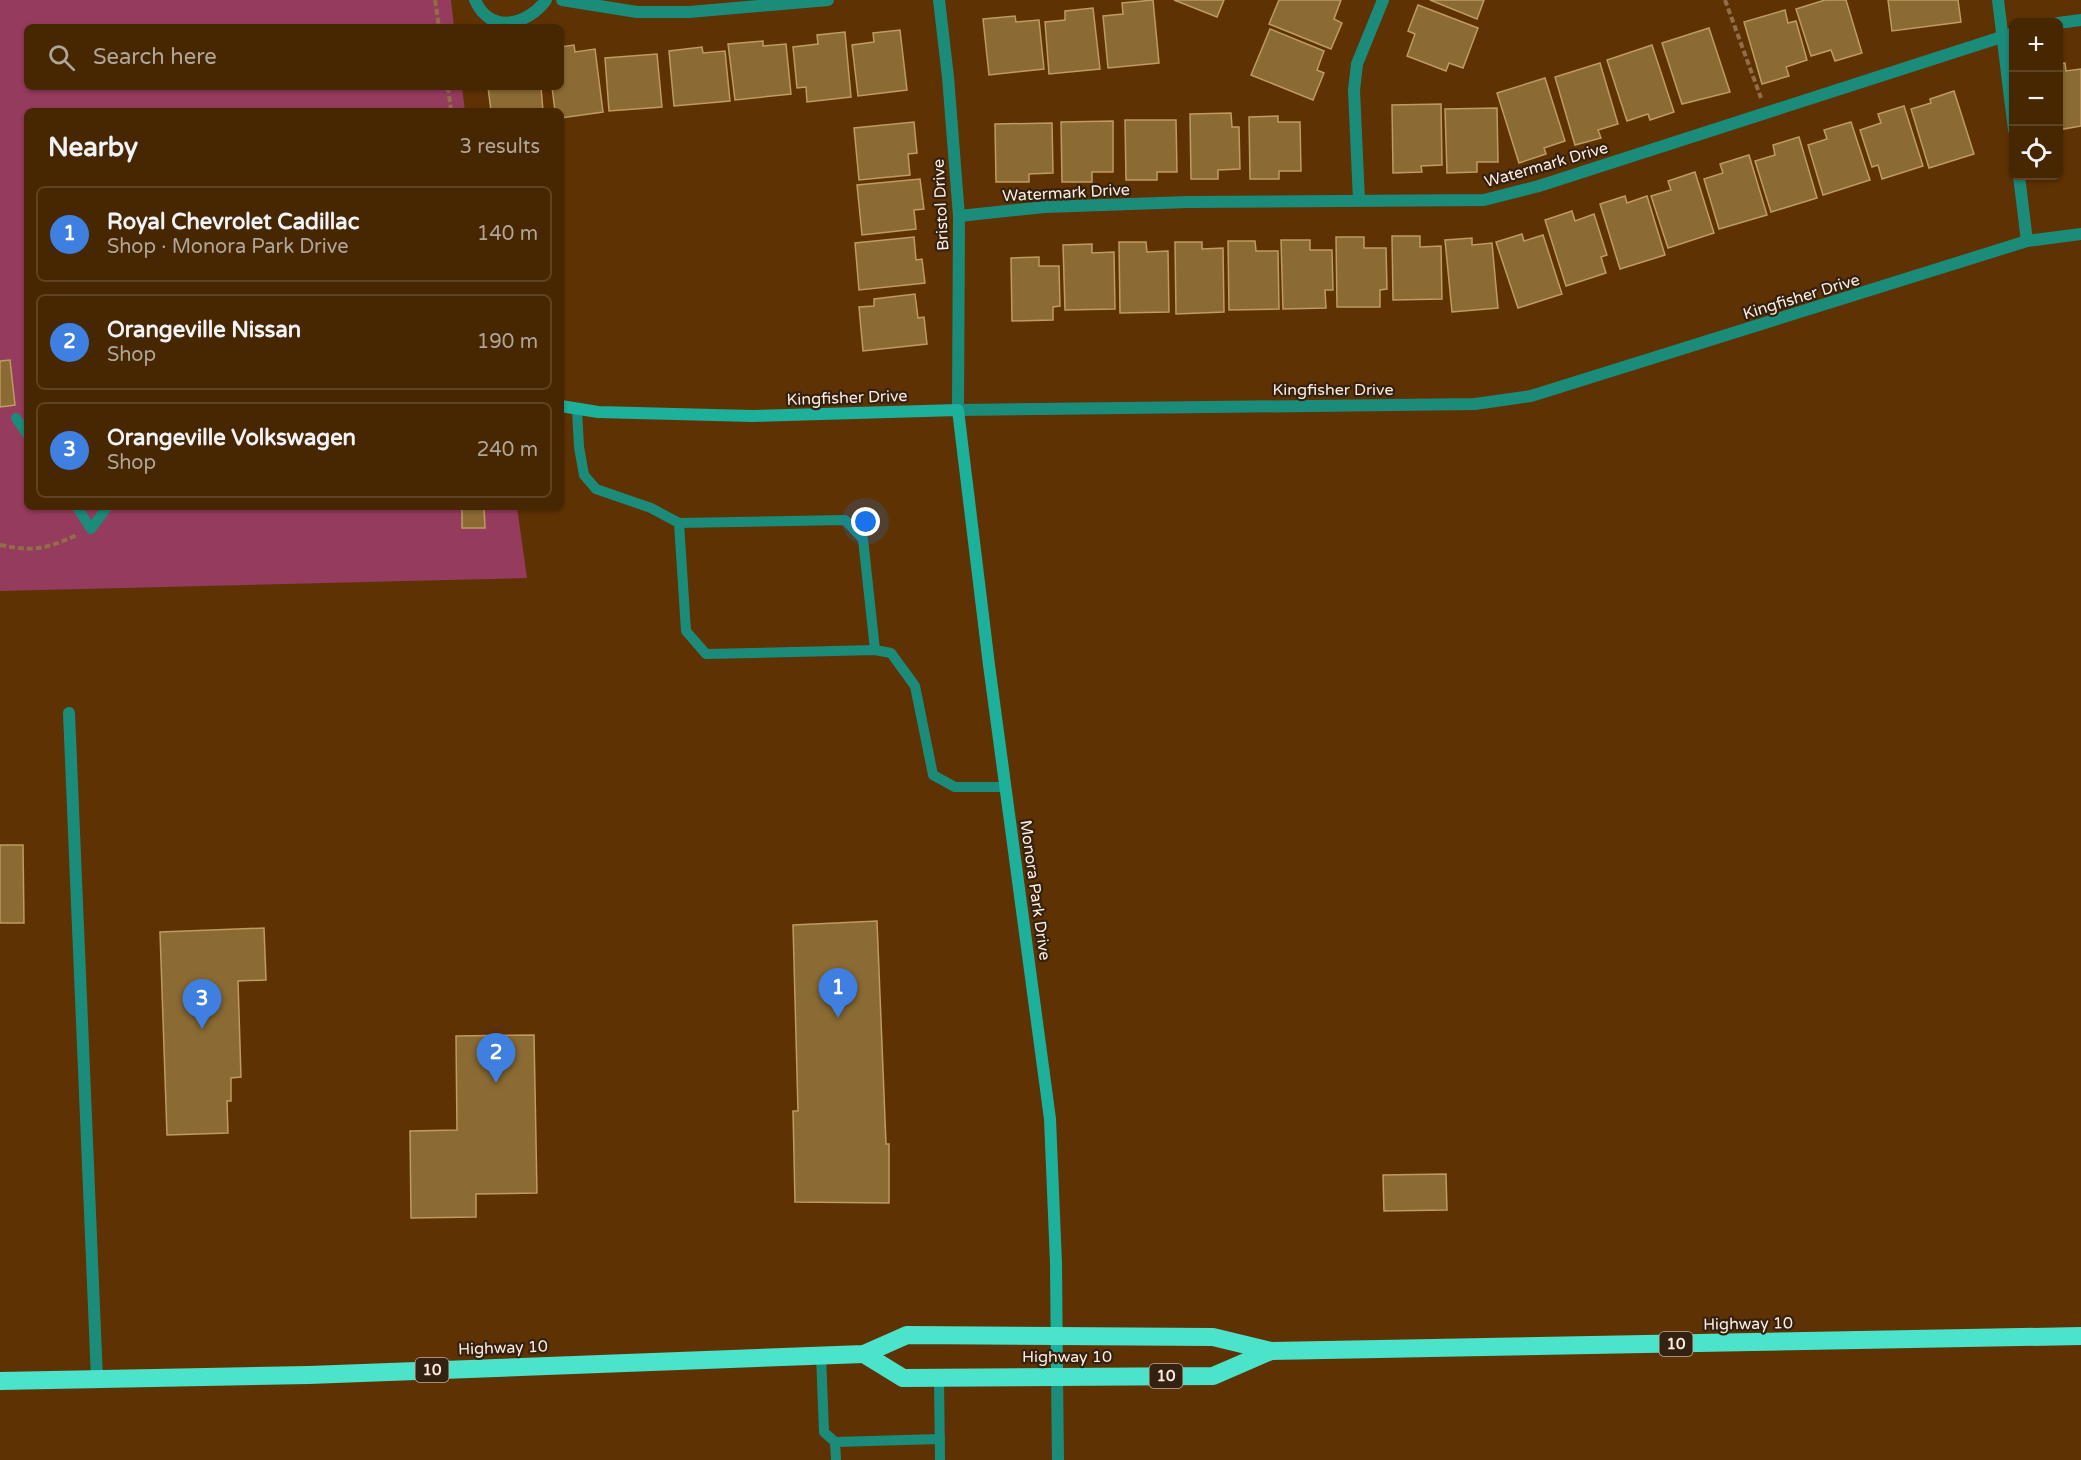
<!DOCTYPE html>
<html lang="en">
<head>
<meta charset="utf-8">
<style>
	body { margin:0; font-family:"Varela Round",sans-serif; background:#4e2e0c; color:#f1f3f6 }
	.controls { position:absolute; right:18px; top:18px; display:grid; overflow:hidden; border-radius:9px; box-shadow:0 2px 4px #0004 }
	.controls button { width:54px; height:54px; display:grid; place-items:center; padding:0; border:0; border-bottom:2px solid #5f4324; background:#472602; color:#f1f3f6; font:30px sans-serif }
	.you { position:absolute; left:866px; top:522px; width:21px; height:21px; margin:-15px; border:4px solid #fff; border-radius:50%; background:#1a73e8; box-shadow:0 0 0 9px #1a73e833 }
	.badge { display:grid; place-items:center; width:39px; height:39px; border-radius:50%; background:#e69b98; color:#fff; font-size:20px; font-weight:700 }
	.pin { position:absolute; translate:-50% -50px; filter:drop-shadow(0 2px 3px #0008) }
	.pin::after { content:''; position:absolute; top:32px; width:21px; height:18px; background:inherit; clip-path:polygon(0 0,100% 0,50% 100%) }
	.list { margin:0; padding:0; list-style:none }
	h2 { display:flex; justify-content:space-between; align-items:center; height:78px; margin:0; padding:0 24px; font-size:26px }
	h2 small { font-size:20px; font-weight:400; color:#b0a599 }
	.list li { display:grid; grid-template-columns:39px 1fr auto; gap:18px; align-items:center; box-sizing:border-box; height:96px; margin:0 12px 12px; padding:0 12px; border:2px solid #5f4324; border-radius:9px }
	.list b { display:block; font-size:22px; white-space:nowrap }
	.list p { margin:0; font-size:20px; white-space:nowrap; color:#b0a599 }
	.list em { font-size:20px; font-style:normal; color:#b0a599 }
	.icon { flex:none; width:33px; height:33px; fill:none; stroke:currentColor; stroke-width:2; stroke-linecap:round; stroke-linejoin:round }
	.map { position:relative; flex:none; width:2081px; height:1460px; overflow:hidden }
	.search { position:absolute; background:#472602; box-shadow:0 2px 4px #0004; left:24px; top:24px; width:540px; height:66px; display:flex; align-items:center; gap:15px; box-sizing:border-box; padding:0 21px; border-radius:9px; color:#b0a599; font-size:22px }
	.panel { position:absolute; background:#472602; box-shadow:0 2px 4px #0004; left:24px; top:108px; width:540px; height:402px; border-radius:9px }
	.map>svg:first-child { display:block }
	.green { fill:#953b5d }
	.building { fill:#8b6b33; stroke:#bd9b62; stroke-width:1.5 }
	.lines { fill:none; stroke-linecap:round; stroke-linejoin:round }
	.path { stroke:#916d49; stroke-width:4; stroke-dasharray:6 3; stroke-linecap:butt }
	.lane { stroke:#1b8c7a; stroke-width:10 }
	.street { stroke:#1b8c7a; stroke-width:12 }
	.secondary { stroke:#1db09a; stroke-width:12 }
	.highway { stroke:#4be3c9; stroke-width:18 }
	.labels { text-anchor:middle; stroke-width:4.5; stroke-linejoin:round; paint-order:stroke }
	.shield { fill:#352110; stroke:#c1afa1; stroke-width:1.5 }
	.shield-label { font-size:15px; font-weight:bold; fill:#fdecdf }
	.street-label { font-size:16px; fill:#fdecdf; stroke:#352110 }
</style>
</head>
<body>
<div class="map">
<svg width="2081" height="1460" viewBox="0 0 2081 1460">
	<rect width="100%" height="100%" fill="#5f3203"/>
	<path class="green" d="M 0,0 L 451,0 L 454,27 L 27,27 L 27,87 L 462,87 L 465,111 L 27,111 L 27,507 L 517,507 L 527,578 L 0,591 Z"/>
	<g class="building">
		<path d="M 1153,0 L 1159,63 L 1108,68 L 1103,16 L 1123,14 L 1122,3 Z"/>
		<path d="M 1174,0 L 1224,0 L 1217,17 Z"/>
		<path d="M 1279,0 L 1341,0 L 1334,19 L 1342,23 L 1331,49 L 1269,24 Z"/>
		<path d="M 1430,0 L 1484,0 L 1477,19 Z"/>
		<path d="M 1825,0 L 1846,0 L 1862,53 L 1835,61 L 1831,50 L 1811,56 L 1796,9 Z"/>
		<path d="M 1888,0 L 1958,0 L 1961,22 L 1892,31 Z"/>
		<path d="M 1418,5 L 1478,28 L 1463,68 L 1449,63 L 1446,71 L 1407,56 L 1415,34 L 1408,31 Z"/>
		<path d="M 1093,8 L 1100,69 L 1049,74 L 1045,22 L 1065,20 L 1065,11 Z"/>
		<path d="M 1785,10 L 1788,23 L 1796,21 L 1807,60 L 1786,67 L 1789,76 L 1762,84 L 1744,22 Z"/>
		<path d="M 1015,16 L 1016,22 L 1039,20 L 1044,69 L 989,75 L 983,19 Z"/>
		<path d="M 1709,28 L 1730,92 L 1682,104 L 1662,43 Z"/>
		<path d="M 1270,29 L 1324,51 L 1317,70 L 1324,73 L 1313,100 L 1251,75 Z"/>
		<path d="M 900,30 L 907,90 L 858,96 L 852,45 L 874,42 L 873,33 Z"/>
		<path d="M 845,32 L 851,97 L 807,102 L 806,87 L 797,88 L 793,47 L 818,44 L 817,35 Z"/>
		<path d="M 763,41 L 763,46 L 786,44 L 791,94 L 735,100 L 728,44 Z"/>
		<path d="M 574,45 L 575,52 L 595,49 L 603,112 L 561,118 L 561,111 L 555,111 L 552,87 L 561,87 L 561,47 Z"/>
		<path d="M 1652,45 L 1674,112 L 1650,120 L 1648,114 L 1627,121 L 1607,60 Z"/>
		<path d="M 702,47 L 703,53 L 725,51 L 730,101 L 674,106 L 669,51 Z"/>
		<path d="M 657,54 L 662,107 L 609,111 L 605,58 Z"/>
		<path d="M 1600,63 L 1618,124 L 1598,130 L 1601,138 L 1575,145 L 1555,77 Z"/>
		<path d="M 2065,63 L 2066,71 L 2081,69 L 2081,126 L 2058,130 L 2058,64 Z"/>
		<path d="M 1545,78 L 1565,141 L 1544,148 L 1546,154 L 1519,163 L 1497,93 Z"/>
		<path d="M 488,87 L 541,87 L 543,111 L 491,111 Z"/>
		<path d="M 1954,91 L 1974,154 L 1929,168 L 1911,109 L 1931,103 L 1930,99 Z"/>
		<path d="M 1441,104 L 1442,165 L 1421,166 L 1422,172 L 1393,173 L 1392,105 Z"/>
		<path d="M 1904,106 L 1923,166 L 1882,179 L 1878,165 L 1872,167 L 1860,130 L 1881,123 L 1878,114 Z"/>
		<path d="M 1497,108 L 1498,162 L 1477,162 L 1477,172 L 1447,173 L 1445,109 Z"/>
		<path d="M 1231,113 L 1232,127 L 1239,127 L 1240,169 L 1218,170 L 1218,179 L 1191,179 L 1190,114 Z"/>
		<path d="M 1278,116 L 1278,122 L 1300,122 L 1301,171 L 1279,171 L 1279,179 L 1250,179 L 1249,117 Z"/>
		<path d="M 1125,120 L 1176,120 L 1177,172 L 1157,172 L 1157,180 L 1126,180 Z"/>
		<path d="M 1113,121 L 1113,172 L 1092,172 L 1092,182 L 1062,182 L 1061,122 Z"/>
		<path d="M 914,122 L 917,153 L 908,154 L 910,175 L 859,180 L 854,128 Z"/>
		<path d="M 1851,122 L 1870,180 L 1823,195 L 1808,145 L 1827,139 L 1824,130 Z"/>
		<path d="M 1052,123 L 1053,173 L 1029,174 L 1029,182 L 996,182 L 995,124 Z"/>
		<path d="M 1799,137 L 1817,198 L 1771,212 L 1755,161 L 1775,155 L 1773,145 Z"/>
		<path d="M 1749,155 L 1767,215 L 1719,229 L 1704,179 L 1723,173 L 1720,164 Z"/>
		<path d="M 1695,172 L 1714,233 L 1668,248 L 1651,196 L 1671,190 L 1668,181 Z"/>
		<path d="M 920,179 L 924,209 L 914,210 L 916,229 L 862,235 L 857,185 Z"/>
		<path d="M 1625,196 L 1627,203 L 1647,196 L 1665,255 L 1620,269 L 1600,204 Z"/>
		<path d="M 1572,211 L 1575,221 L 1594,214 L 1607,255 L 1601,257 L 1606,273 L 1566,286 L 1545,220 Z"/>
		<path d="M 1522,234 L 1524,241 L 1543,235 L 1562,294 L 1518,308 L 1496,242 Z"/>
		<path d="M 1392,236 L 1420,236 L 1420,247 L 1441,246 L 1442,299 L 1393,300 Z"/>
		<path d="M 914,237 L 916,260 L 922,259 L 925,283 L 859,290 L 855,243 Z"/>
		<path d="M 1336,237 L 1364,237 L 1364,248 L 1386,248 L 1387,289 L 1380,290 L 1380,307 L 1337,307 Z"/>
		<path d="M 1472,238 L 1472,245 L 1492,243 L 1498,308 L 1452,312 L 1445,240 Z"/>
		<path d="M 1281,240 L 1310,240 L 1310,250 L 1332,250 L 1333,290 L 1325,290 L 1326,308 L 1283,309 Z"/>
		<path d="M 1228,241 L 1255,241 L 1256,251 L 1278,251 L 1279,309 L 1229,310 Z"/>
		<path d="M 1119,242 L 1146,242 L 1147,252 L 1168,251 L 1169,312 L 1120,313 Z"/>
		<path d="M 1175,242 L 1202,242 L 1202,249 L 1223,248 L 1224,312 L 1176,314 Z"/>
		<path d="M 1092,244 L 1092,253 L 1114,252 L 1115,309 L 1065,310 L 1063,245 Z"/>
		<path d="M 1039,257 L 1039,266 L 1059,266 L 1060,306 L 1053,307 L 1053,320 L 1012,321 L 1011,258 Z"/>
		<path d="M 915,294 L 918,318 L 924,317 L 927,344 L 863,351 L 859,307 L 874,306 L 874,299 Z"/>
		<path d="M 10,360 L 15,405 L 0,407 L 0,361 Z"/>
		<path d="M 462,507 L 484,507 L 485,528 L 462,528 Z"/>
		<path d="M 0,845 L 23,845 L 24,923 L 0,923 Z"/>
		<path d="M 877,921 L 886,1144 L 889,1144 L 889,1203 L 795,1202 L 793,1111 L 798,1111 L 793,925 Z"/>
		<path d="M 264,928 L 266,980 L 238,981 L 241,1077 L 231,1078 L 231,1101 L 227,1101 L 228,1133 L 167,1135 L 160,932 Z"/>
		<path d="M 534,1035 L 537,1193 L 476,1194 L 476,1217 L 411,1218 L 410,1131 L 457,1130 L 456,1036 Z"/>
		<path d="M 1446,1174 L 1447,1210 L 1384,1211 L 1383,1175 Z"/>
	</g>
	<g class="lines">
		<g class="path">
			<path d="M 435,0 L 439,27"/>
			<path d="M 1725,0 L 1761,98"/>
			<path d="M 448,87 L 451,111"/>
			<path d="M 0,545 C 35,552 45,549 77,535"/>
		</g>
		<g class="lane">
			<path d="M 577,410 L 579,447 L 584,475 L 596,489 L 651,508 L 679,523 L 686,631 L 706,654 L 875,650 L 891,653 L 915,686 L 933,775 L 955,787 L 1006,787"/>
			<path d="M 16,418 L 27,434"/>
			<path d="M 77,507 L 91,529 L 107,507"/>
			<path d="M 679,523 L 845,520 L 863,539 L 875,650"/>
			<path d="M 821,1355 L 824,1432 L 835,1442 L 940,1439"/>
			<path d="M 939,1377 L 940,1460"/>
			<path d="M 835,1442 L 836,1460"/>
		</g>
		<g class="street">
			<path d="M 475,0 C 490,35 528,25 546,0"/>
			<path d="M 562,0 L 637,12 L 689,12 L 828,0"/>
			<path d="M 939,0 L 948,77 L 959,216 L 958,410 L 1475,404 L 1531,396 L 2027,241 L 2081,234"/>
			<path d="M 1998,0 L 2014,130"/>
			<path d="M 2058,23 L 2081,20"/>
			<path d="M 2019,176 L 2027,241"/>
			<path d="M 1359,200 L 1354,90 L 1357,64 L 1383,0"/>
			<path d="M 959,216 L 1045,207 L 1188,202 L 1484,200 L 1539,186 L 2014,33"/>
			<path d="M 69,713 L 97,1379"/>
			<path d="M 1057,1376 L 1058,1460"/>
		</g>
		<path class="secondary" d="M 561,406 L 598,412 L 752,416 L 958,410 L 989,665 L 1050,1119 L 1056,1263 L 1057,1376"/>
		<g class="highway">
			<path d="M 864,1354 L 903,1378 L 1213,1376 L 1271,1351"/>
			<path d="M 0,1381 L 309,1375 L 864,1354 L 907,1335 L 1213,1337 L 1271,1351 L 2081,1336"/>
		</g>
	</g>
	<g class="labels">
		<g class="shield">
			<rect x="1659.5" y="1332" width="33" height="24" rx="4.5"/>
			<rect x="415.5" y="1358" width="33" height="24" rx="4.5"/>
			<rect x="1149.5" y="1364" width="33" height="24" rx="4.5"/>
		</g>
		<g class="shield-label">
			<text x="1676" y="1349">10</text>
			<text x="432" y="1375">10</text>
			<text x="1166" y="1381">10</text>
		</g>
		<g class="street-label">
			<text transform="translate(1546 164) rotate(-16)" y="6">Watermark Drive</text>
			<text transform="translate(1066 192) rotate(-3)" y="6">Watermark Drive</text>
			<text transform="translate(940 205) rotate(-93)" y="6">Bristol Drive</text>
			<text transform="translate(1801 296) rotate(-17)" y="6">Kingfisher Drive</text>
			<text x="1333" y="395">Kingfisher Drive</text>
			<text transform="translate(847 397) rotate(-2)" y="6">Kingfisher Drive</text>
			<text transform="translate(1036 890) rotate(82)" y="6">Monora Park Drive</text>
			<text transform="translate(1748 1323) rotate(-1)" y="6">Highway 10</text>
			<text transform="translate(503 1347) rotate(-2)" y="6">Highway 10</text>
			<text x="1067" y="1362">Highway 10</text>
		</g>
	</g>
</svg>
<div class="controls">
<button>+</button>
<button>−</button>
<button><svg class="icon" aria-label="locate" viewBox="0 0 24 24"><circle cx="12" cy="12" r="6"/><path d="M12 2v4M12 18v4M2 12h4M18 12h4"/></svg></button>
</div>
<div class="you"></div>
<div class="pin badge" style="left:838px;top:1018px;background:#3f7fe0">1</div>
<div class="pin badge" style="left:496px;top:1083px;background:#3f7fe0">2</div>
<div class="pin badge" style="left:202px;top:1029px;background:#3f7fe0">3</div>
<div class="search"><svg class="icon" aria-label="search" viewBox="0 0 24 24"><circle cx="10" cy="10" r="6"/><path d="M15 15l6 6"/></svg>Search here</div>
<section class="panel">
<h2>Nearby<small>3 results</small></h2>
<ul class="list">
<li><span class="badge" style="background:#3f7fe0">1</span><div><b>Royal Chevrolet Cadillac</b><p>Shop · Monora Park Drive</p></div><em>140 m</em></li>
<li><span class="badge" style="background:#3f7fe0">2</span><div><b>Orangeville Nissan</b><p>Shop</p></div><em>190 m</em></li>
<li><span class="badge" style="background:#3f7fe0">3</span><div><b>Orangeville Volkswagen</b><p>Shop</p></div><em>240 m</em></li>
</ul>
</section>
</div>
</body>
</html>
